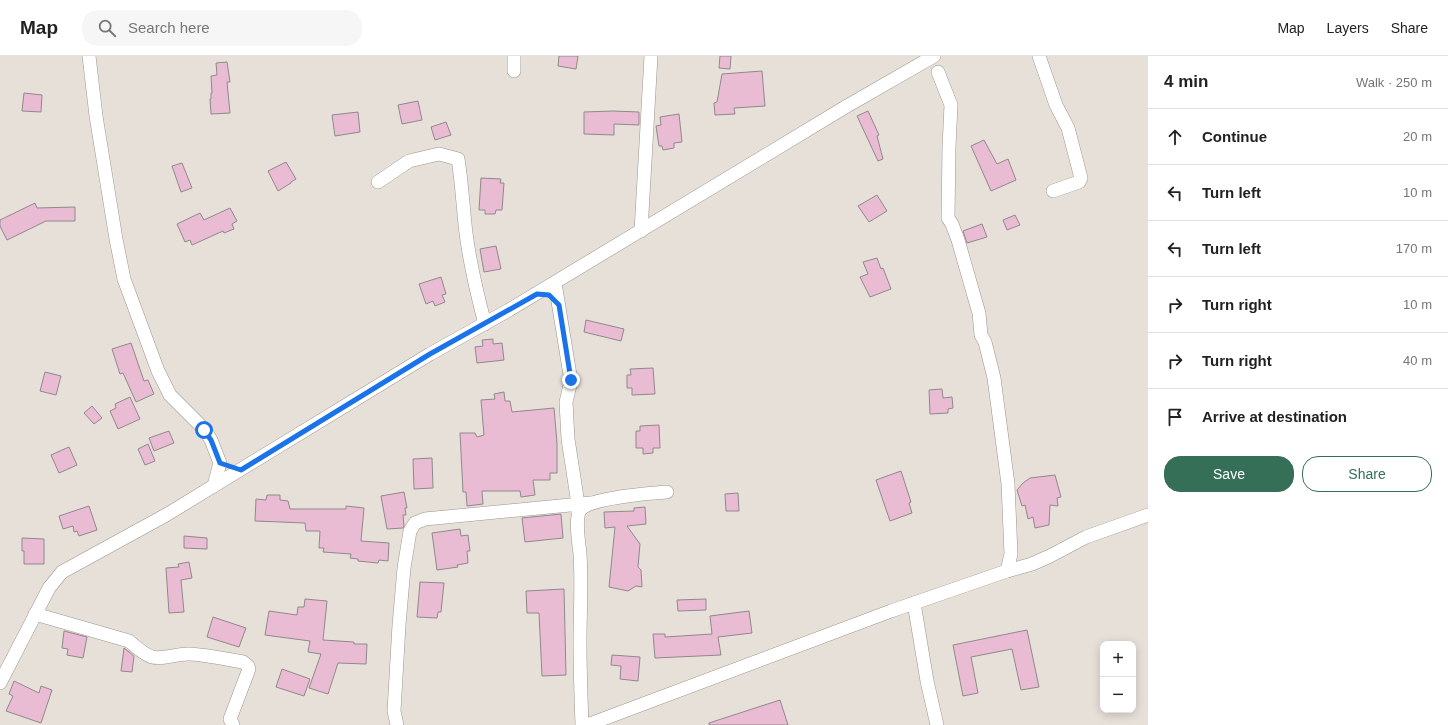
<!DOCTYPE html>
<html lang="en">
<head>
<meta charset="utf-8">
<style>
	body { margin:0; font-family:Arial,sans-serif; background:#f6f6f6; color:#222 }
	.controls { position:absolute; right:12px; bottom:12px; display:grid; overflow:hidden; border-radius:8px; box-shadow:0 2px 10px #0003 }
	.controls button { width:36px; height:36px; display:grid; place-items:center; padding:0; border:0; border-bottom:1px solid #e0e0e0; background:#fff; color:#222; font:20px sans-serif }
	.stop { position:absolute; width:12px; height:12px; margin:-9px; border:3px solid #1a73e8; border-radius:50%; background:#fff }
	.stop.end { background:#1a73e8; border-color:#fff; box-shadow:0 1px 4px #0008 }
	.list { margin:0; padding:0; list-style:none }
	h2 { display:flex; justify-content:space-between; align-items:center; height:52px; margin:0; padding:0 16px; font-size:17px }
	h2 small { font-size:13px; font-weight:400; color:#767676 }
	.list li { display:grid; grid-template-columns:26px 1fr auto; gap:12px; align-items:center; box-sizing:border-box; height:56px; padding:0 16px; border-top:1px solid #e0e0e0 }
	.list b { display:block; font-size:15px; white-space:nowrap }
	.list em { font-size:13px; font-style:normal; color:#767676 }
	.actions { display:flex; gap:8px; padding:12px 16px }
	.actions a { flex:1; padding:9px 0; border:1px solid #366f57; border-radius:16px; text-align:center; font-size:14px; color:#366f57 }
	.actions .main { background:#366f57; color:#fff }
	.icon { flex:none; width:22px; height:22px; fill:none; stroke:currentColor; stroke-width:2; stroke-linecap:round; stroke-linejoin:round }
	.map { position:relative; flex:none; width:1148px; height:669px; overflow:hidden }
	header { display:flex; align-items:center; gap:24px; box-sizing:border-box; height:56px; padding:0 20px; background:#fff; border-bottom:1px solid #e0e0e0 }
	header strong { font-size:19px }
	nav { display:flex; gap:22px; margin-inline-start:auto; font-size:14px }
	.search { width:280px; height:36px; background:#f6f6f6; display:flex; align-items:center; gap:10px; box-sizing:border-box; padding:0 14px; border-radius:16px; color:#767676; font-size:15px }
	main { display:flex }
	aside { flex:1; background:#fff }
	.map>svg:first-child { display:block }
	.building { fill:#eabcd3; stroke:#90888c }
	.lines { fill:none; stroke-linecap:round; stroke-linejoin:round }
	.minor-casing { stroke:#9c968f; stroke-width:14 }
	.minor { stroke:#fff; stroke-width:13 }
	.route { stroke:#1a73e8; stroke-width:5 }
</style>
</head>
<body>
<header>
<strong>Map</strong>
<div class="search"><svg class="icon" aria-label="search" viewBox="0 0 24 24"><circle cx="10" cy="10" r="6"/><path d="M15 15l6 6"/></svg>Search here</div>
<nav><a>Map</a><a>Layers</a><a>Share</a></nav>
</header>
<main>
<div class="map">
<svg width="1148" height="669" viewBox="0 0 1148 669">
	<rect width="100%" height="100%" fill="#e7e0d9"/>
	<g class="building">
		<path d="M 559,0 L 578,0 L 576,13 L 558,10 Z"/>
		<path d="M 720,0 L 731,0 L 730,13 L 719,12 Z"/>
		<path d="M 227,6 L 230,26 L 227,26 L 230,57 L 211,58 L 210,43 L 211,43 L 211,37 L 212,37 L 211,20 L 217,19 L 216,7 Z"/>
		<path d="M 762,15 L 765,50 L 734,52 L 735,58 L 715,59 L 714,47 L 717,46 L 722,18 Z"/>
		<path d="M 24,37 L 42,39 L 41,56 L 22,55 Z"/>
		<path d="M 418,45 L 422,64 L 402,68 L 398,49 Z"/>
		<path d="M 613,55 L 639,56 L 639,69 L 614,68 L 614,79 L 584,78 L 584,56 Z"/>
		<path d="M 868,55 L 879,79 L 877,80 L 883,103 L 878,105 L 857,60 Z"/>
		<path d="M 358,56 L 360,76 L 335,80 L 332,59 Z"/>
		<path d="M 679,58 L 682,86 L 674,87 L 674,92 L 663,94 L 662,90 L 659,90 L 656,70 L 661,69 L 660,61 Z"/>
		<path d="M 446,66 L 451,79 L 435,84 L 431,71 Z"/>
		<path d="M 984,84 L 997,108 L 1008,103 L 1016,124 L 991,135 L 971,90 Z"/>
		<path d="M 286,106 L 296,123 L 291,126 L 291,127 L 278,135 L 268,115 Z"/>
		<path d="M 182,107 L 192,132 L 181,136 L 172,110 Z"/>
		<path d="M 481,122 L 501,123 L 500,127 L 504,127 L 502,154 L 496,154 L 495,158 L 485,158 L 485,154 L 479,154 Z"/>
		<path d="M 877,139 L 887,155 L 869,166 L 858,150 Z"/>
		<path d="M 35,147 L 37,152 L 75,151 L 75,165 L 46,165 L 7,184 L 0,170 L 0,164 Z"/>
		<path d="M 230,152 L 237,165 L 232,168 L 234,173 L 224,177 L 223,175 L 192,189 L 190,184 L 185,186 L 177,168 L 200,157 L 204,164 Z"/>
		<path d="M 1015,159 L 1020,169 L 1007,174 L 1003,164 Z"/>
		<path d="M 982,168 L 987,181 L 967,187 L 963,175 Z"/>
		<path d="M 496,190 L 501,213 L 484,216 L 480,193 Z"/>
		<path d="M 877,202 L 881,213 L 883,212 L 891,233 L 870,241 L 860,221 L 868,218 L 863,206 Z"/>
		<path d="M 441,221 L 446,238 L 442,239 L 445,246 L 435,250 L 433,245 L 426,248 L 419,228 Z"/>
		<path d="M 586,264 L 624,273 L 621,285 L 584,276 Z"/>
		<path d="M 493,283 L 493,288 L 502,287 L 504,304 L 477,307 L 475,291 L 483,290 L 482,284 Z"/>
		<path d="M 131,287 L 144,325 L 148,324 L 154,338 L 136,346 L 123,317 L 120,318 L 112,293 Z"/>
		<path d="M 653,312 L 655,338 L 632,339 L 632,332 L 627,332 L 627,319 L 631,319 L 630,313 Z"/>
		<path d="M 45,316 L 61,320 L 56,339 L 40,335 Z"/>
		<path d="M 942,333 L 943,342 L 952,341 L 953,352 L 948,353 L 948,357 L 930,358 L 929,334 Z"/>
		<path d="M 504,336 L 505,345 L 510,345 L 512,356 L 554,352 L 557,387 L 557,417 L 550,417 L 550,424 L 533,424 L 535,439 L 521,441 L 520,435 L 482,435 L 483,448 L 467,450 L 466,436 L 463,436 L 460,377 L 475,377 L 477,381 L 484,379 L 481,344 L 495,343 L 494,338 Z"/>
		<path d="M 130,341 L 140,363 L 118,373 L 110,355 L 116,352 L 115,348 Z"/>
		<path d="M 92,350 L 102,362 L 94,368 L 84,357 Z"/>
		<path d="M 659,369 L 660,392 L 653,392 L 653,397 L 643,398 L 643,392 L 636,392 L 636,375 L 640,375 L 640,370 Z"/>
		<path d="M 169,375 L 174,387 L 154,395 L 149,382 Z"/>
		<path d="M 148,388 L 155,405 L 145,409 L 138,393 Z"/>
		<path d="M 69,391 L 77,409 L 59,417 L 51,399 Z"/>
		<path d="M 432,402 L 433,432 L 414,433 L 413,403 Z"/>
		<path d="M 901,415 L 911,446 L 909,447 L 912,457 L 890,465 L 876,424 Z"/>
		<path d="M 1055,419 L 1061,441 L 1057,442 L 1058,450 L 1050,449 L 1049,469 L 1035,472 L 1033,461 L 1028,463 L 1025,449 L 1022,450 L 1017,434 L 1023,427 L 1030,422 Z"/>
		<path d="M 404,436 L 407,452 L 405,452 L 406,459 L 403,459 L 404,470 L 403,472 L 387,473 L 381,440 Z"/>
		<path d="M 738,437 L 739,455 L 726,455 L 725,438 Z"/>
		<path d="M 267,439 L 280,439 L 280,444 L 288,445 L 290,453 L 346,453 L 346,450 L 364,452 L 361,485 L 389,487 L 388,505 L 379,504 L 378,507 L 358,505 L 358,503 L 350,502 L 351,498 L 323,496 L 324,492 L 319,492 L 320,475 L 306,475 L 305,467 L 255,465 L 256,443 L 266,444 Z"/>
		<path d="M 89,450 L 97,474 L 79,480 L 77,475 L 74,476 L 73,470 L 63,473 L 59,460 Z"/>
		<path d="M 645,451 L 646,468 L 627,470 L 640,488 L 638,511 L 641,514 L 642,531 L 636,530 L 628,535 L 609,531 L 615,471 L 605,472 L 604,456 L 634,455 L 634,452 Z"/>
		<path d="M 561,458 L 563,482 L 525,486 L 522,462 Z"/>
		<path d="M 460,473 L 461,480 L 468,479 L 470,495 L 467,495 L 468,507 L 457,509 L 458,511 L 437,514 L 432,477 Z"/>
		<path d="M 184,480 L 207,482 L 207,493 L 184,492 Z"/>
		<path d="M 22,482 L 44,483 L 44,508 L 24,508 L 24,495 L 22,495 Z"/>
		<path d="M 189,506 L 192,522 L 181,524 L 184,556 L 169,557 L 166,512 L 179,511 L 178,508 Z"/>
		<path d="M 420,526 L 444,527 L 441,556 L 438,556 L 437,562 L 417,561 Z"/>
		<path d="M 564,533 L 566,619 L 542,620 L 539,557 L 527,557 L 526,535 Z"/>
		<path d="M 305,543 L 327,545 L 323,584 L 354,586 L 354,588 L 367,588 L 366,608 L 338,607 L 328,638 L 309,632 L 321,598 L 308,596 L 310,585 L 265,579 L 269,555 L 297,559 L 298,551 L 304,551 Z"/>
		<path d="M 706,543 L 706,554 L 678,555 L 677,544 Z"/>
		<path d="M 749,555 L 752,577 L 718,581 L 721,599 L 655,602 L 653,578 L 665,578 L 665,581 L 712,578 L 710,560 Z"/>
		<path d="M 213,561 L 246,572 L 239,591 L 207,581 Z"/>
		<path d="M 1027,574 L 1039,631 L 1021,634 L 1012,593 L 971,601 L 978,637 L 963,640 L 953,589 Z"/>
		<path d="M 64,575 L 87,581 L 83,602 L 67,599 L 68,593 L 62,592 Z"/>
		<path d="M 124,592 L 134,600 L 132,616 L 121,615 Z"/>
		<path d="M 612,599 L 640,601 L 638,625 L 620,623 L 621,610 L 611,609 Z"/>
		<path d="M 282,613 L 310,623 L 304,640 L 276,631 Z"/>
		<path d="M 14,625 L 39,637 L 41,630 L 52,634 L 41,667 L 6,655 L 13,640 L 9,638 Z"/>
		<path d="M 780,644 L 788,669 L 709,669 L 709,667 Z"/>
	</g>
	<g class="lines">
		<defs>
			<g id="minor">
				<path d="M 89,0 L 96,60 L 116,183 L 124,223 L 158,315 L 170,339 L 205,374 L 211,384 L 220,407 L 214,430"/>
				<path d="M 514,0 L 514,15"/>
				<path d="M 1039,0 L 1056,49 L 1068,72 L 1081,122 L 1079,126 L 1053,135"/>
				<path d="M 938,16 L 951,49 L 949,91 L 948,162 L 952,168 L 958,184 L 976,247 L 979,257 L 981,279 L 985,286 L 994,322 L 1008,428 L 1011,498 L 1007,515"/>
				<path d="M 378,126 L 409,105 L 439,98 L 458,103 C 462,128 463,152 466,177 C 470,208 477,238 485,268"/>
				<path d="M 641,175 L 651,0"/>
				<path d="M 555,227 L 571,325 L 566,346 L 568,383 L 578,448 L 578,457"/>
				<path d="M 914,547 L 927,625 L 937,669"/>
				<path d="M 35,558 L 129,585 C 136,591 143,598 152,601 C 163,604 178,597 190,598 C 207,599 225,603 243,606 L 248,610 L 249,613 L 230,663 L 233,669"/>
				<path d="M 0,627 L 49,532 L 62,516 L 166,459 L 430,298 L 509,254 L 847,50 L 934,0"/>
				<path d="M 397,669 L 394,655 L 399,569 L 404,512 L 410,475 L 415,467 L 425,463 L 591,447"/>
				<path d="M 582,669 C 581,642 580,614 580,586 C 580,557 582,527 580,498 C 579,487 574,461 581,453 C 592,442 650,437 667,436"/>
				<path d="M 587,669 L 891,555 L 1007,515 L 1032,508 L 1050,500 L 1086,481 L 1148,459"/>
			</g>
		</defs>
		<use href="#minor" class="minor-casing"/>
		<use href="#minor" class="minor"/>
	</g>
	<g class="lines">
		<path class="route" d="M 204,374 L 211,384 L 220,407 L 241,414 L 430,298 L 537,238 L 549,239 L 559,249 L 571,324"/>
	</g>
</svg>
<div class="controls">
<button>+</button>
<button>−</button>
</div>
<div class="stop" style="left:204px;top:374px"></div>
<div class="stop end" style="left:571px;top:324px"></div>
</div>
<aside>
<h2>4 min<small>Walk · 250 m</small></h2>
<ul class="list">
<li><svg class="icon" aria-label="ahead" viewBox="0 0 24 24"><path d="M12 20V5M6 11l6-6 6 6"/></svg><div><b>Continue</b></div><em>20 m</em></li>
<li><svg class="icon" aria-label="left" viewBox="0 0 24 24"><path d="M17 20v-9H6M10 6l-5 5 5 5"/></svg><div><b>Turn left</b></div><em>10 m</em></li>
<li><svg class="icon" aria-label="left" viewBox="0 0 24 24"><path d="M17 20v-9H6M10 6l-5 5 5 5"/></svg><div><b>Turn left</b></div><em>170 m</em></li>
<li><svg class="icon" aria-label="right" viewBox="0 0 24 24"><path d="M7 20v-9h11M14 6l5 5-5 5"/></svg><div><b>Turn right</b></div><em>10 m</em></li>
<li><svg class="icon" aria-label="right" viewBox="0 0 24 24"><path d="M7 20v-9h11M14 6l5 5-5 5"/></svg><div><b>Turn right</b></div><em>40 m</em></li>
<li><svg class="icon" aria-label="arrive" viewBox="0 0 24 24"><path d="M6 21V4h12l-3 4 3 4H6"/></svg><div><b>Arrive at destination</b></div></li>
</ul>
<div class="actions"><a class="main">Save</a><a>Share</a></div>
</aside>
</main>
</body>
</html>
